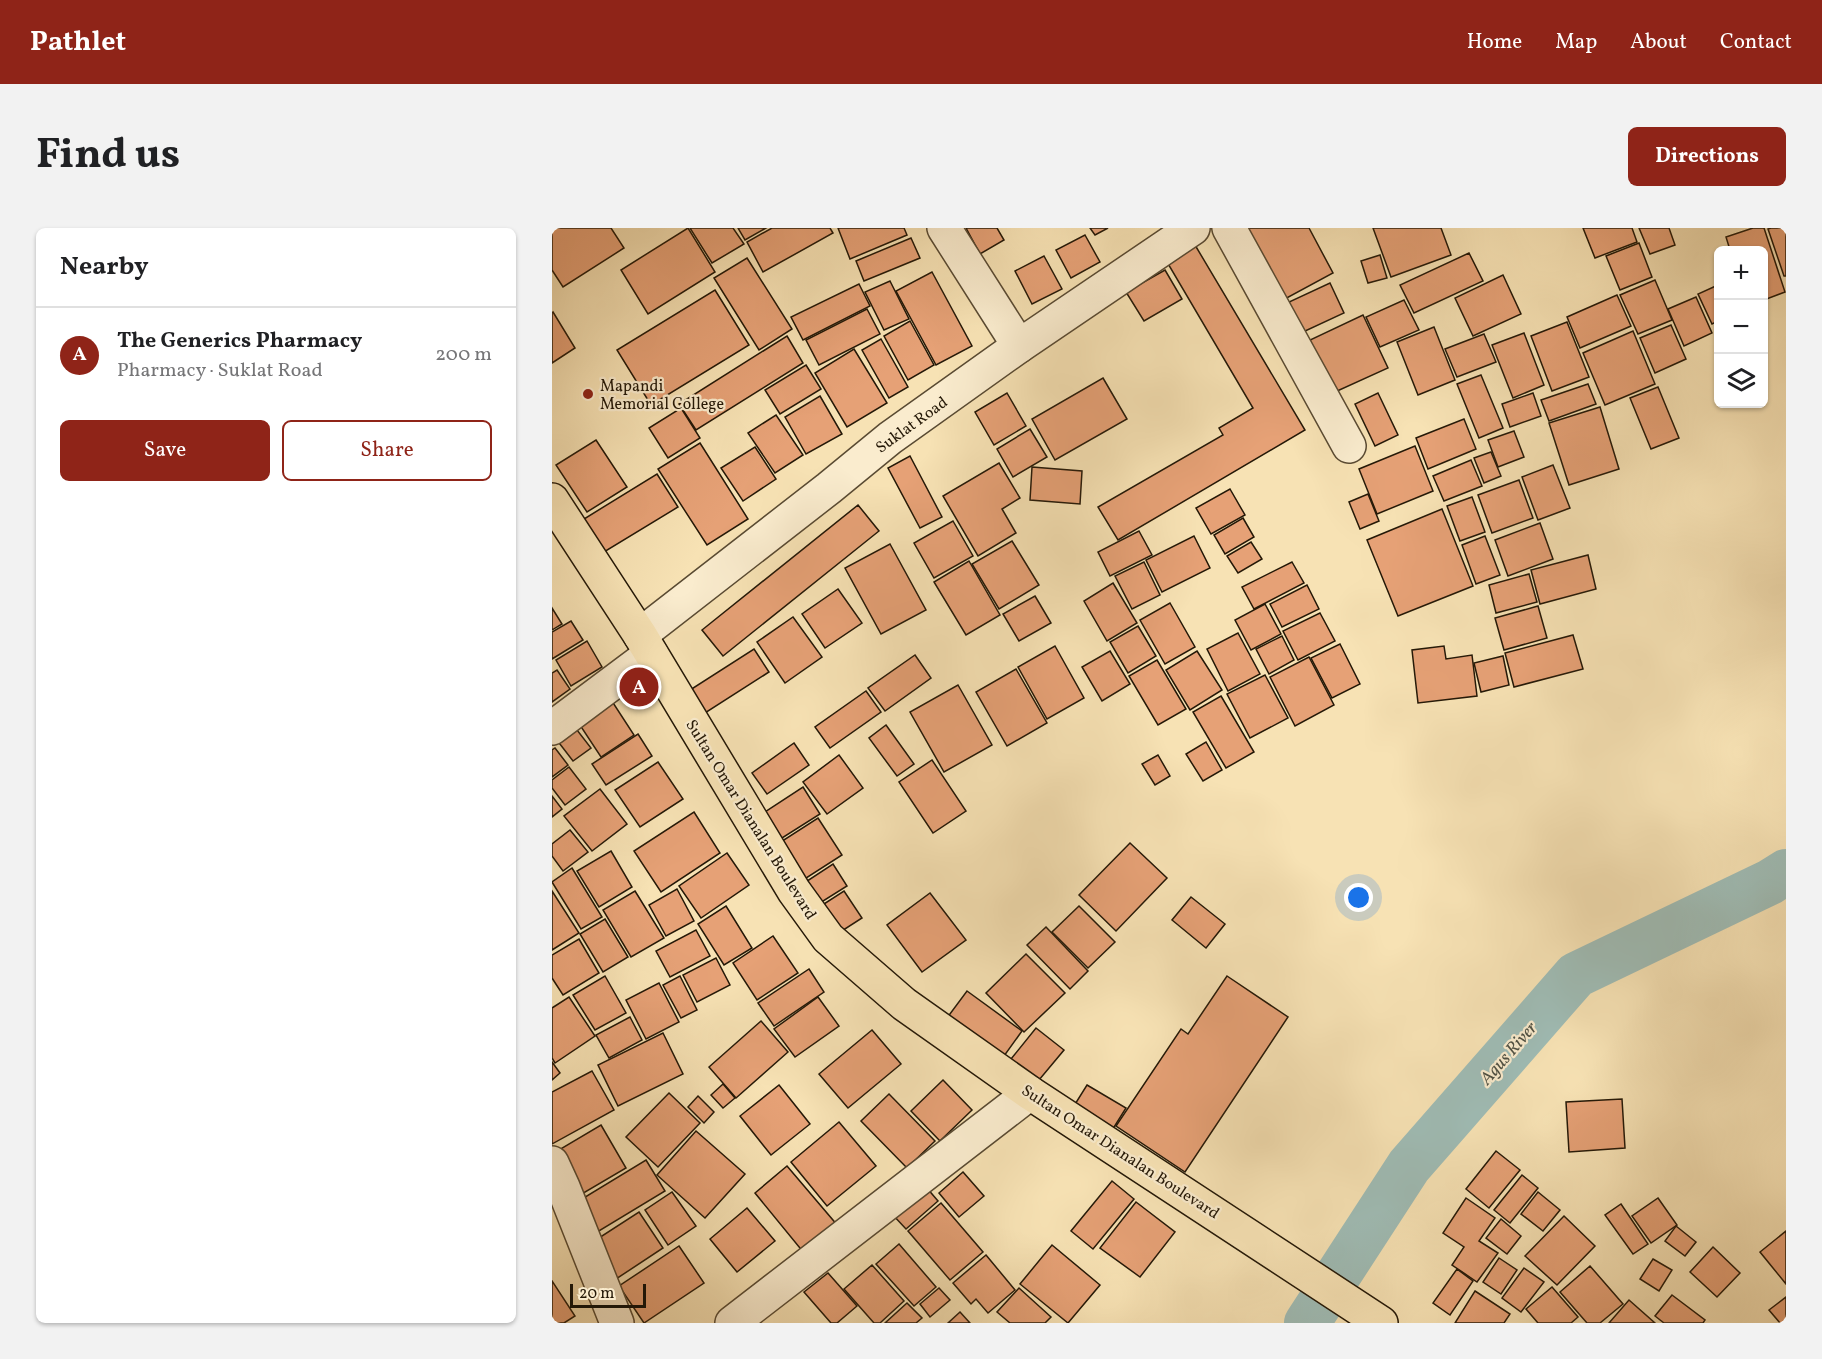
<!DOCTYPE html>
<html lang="en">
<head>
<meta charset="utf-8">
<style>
	body { margin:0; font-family:Vollkorn,serif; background:#f2f2f2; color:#202124 }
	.controls { position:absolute; right:18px; top:18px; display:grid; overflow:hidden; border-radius:9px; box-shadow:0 2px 4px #0004 }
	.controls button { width:54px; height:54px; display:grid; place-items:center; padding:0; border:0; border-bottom:2px solid #e0e0e0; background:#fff; color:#202124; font:30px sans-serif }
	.scale { position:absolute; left:18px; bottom:15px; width:76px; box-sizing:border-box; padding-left:6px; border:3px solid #241807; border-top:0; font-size:16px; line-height:21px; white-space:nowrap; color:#241807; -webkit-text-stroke:4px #faecce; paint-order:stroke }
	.you { position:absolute; left:807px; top:670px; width:21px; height:21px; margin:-15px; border:4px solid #fff; border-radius:50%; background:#1a73e8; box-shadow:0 0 0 9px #1a73e833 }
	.badge { display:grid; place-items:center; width:39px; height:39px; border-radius:50%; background:#8f2418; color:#fff; font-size:20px; font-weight:700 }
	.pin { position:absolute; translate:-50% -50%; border:3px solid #fff; box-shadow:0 2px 6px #0006 }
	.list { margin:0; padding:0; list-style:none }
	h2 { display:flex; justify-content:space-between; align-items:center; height:78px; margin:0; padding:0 24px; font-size:26px }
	h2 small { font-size:20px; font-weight:400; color:#757577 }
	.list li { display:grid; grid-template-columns:39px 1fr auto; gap:18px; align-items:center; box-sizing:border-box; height:96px; padding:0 24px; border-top:2px solid #e0e0e0 }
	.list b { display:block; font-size:22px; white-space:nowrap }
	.list p { margin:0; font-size:20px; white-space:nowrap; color:#757577 }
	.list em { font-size:20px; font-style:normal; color:#757577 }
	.actions { display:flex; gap:12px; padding:18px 24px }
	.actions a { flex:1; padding:14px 0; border:2px solid #8f2418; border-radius:9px; text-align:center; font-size:21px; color:#8f2418 }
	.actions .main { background:#8f2418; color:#fff }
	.icon { flex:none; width:33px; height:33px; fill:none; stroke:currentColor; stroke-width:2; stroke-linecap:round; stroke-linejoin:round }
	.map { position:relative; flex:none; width:1234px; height:1095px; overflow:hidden; border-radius:9px }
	header { display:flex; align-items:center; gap:36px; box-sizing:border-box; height:84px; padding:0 30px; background:#8f2418; color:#fff }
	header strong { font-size:28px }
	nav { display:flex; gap:33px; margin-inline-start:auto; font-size:21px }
	.intro { display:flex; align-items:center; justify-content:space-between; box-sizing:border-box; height:144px; padding:0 36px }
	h1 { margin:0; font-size:42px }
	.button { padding:15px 27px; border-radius:9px; background:#8f2418; color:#fff; font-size:21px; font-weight:700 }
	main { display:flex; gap:36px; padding:0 36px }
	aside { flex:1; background:#fff; border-radius:9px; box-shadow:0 2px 4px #0004 }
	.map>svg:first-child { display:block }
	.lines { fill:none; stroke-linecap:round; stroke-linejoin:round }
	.river { stroke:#9fbcb5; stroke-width:46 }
	.building { fill:#e6a176; stroke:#241807; stroke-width:1.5 }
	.minor-casing { stroke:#594a32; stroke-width:36 }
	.major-casing { stroke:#241807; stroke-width:36 }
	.minor { stroke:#faecce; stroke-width:33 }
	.major { stroke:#f7e2b4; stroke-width:33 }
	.poi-dot { fill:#8f2418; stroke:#faecce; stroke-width:2 }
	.labels { text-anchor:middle; stroke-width:4.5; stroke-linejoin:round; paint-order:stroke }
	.poi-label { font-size:16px; fill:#241807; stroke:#faecce; text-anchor:start }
	.street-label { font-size:16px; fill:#241807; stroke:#faecce }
	.water-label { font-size:18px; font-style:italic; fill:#4f5144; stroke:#faecce }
</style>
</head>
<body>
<header>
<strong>Pathlet</strong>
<nav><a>Home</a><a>Map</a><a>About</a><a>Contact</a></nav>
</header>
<div class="intro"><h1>Find us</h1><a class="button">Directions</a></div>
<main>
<aside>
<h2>Nearby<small></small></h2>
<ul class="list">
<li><span class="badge">A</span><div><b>The Generics Pharmacy</b><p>Pharmacy · Suklat Road</p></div><em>200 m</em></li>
</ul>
<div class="actions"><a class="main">Save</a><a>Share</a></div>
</aside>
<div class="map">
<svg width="1234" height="1095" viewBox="0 0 1234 1095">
	<rect width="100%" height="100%" fill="#f7e2b4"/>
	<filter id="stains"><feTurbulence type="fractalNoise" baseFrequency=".00333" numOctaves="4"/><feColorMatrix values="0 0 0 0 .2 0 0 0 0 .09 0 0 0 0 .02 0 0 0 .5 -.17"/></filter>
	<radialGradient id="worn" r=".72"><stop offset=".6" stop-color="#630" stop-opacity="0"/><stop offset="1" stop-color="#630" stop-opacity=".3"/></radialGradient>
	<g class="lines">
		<path class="river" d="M 755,1095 L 857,938 L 1024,747 L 1218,654 L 1234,644"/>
	</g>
	<g class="building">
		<path d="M 0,0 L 59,0 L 72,20 L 11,59 L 0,42 Z"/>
		<path d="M 136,0 L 163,44 L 96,86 L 69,42 Z"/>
		<path d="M 138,0 L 181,0 L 192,16 L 160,35 Z"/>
		<path d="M 186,0 L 214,0 L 193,12 Z"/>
		<path d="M 220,0 L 278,0 L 281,5 L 211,44 L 195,14 Z"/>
		<path d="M 286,0 L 352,0 L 355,7 L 298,31 Z"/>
		<path d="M 414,0 L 445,0 L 452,12 L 428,26 Z"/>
		<path d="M 538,0 L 556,0 L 543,7 Z"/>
		<path d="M 693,0 L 757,0 L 781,45 L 731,72 Z"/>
		<path d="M 821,0 L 889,0 L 899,27 L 839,49 Z"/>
		<path d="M 1031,0 L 1080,0 L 1085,14 L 1043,30 Z"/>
		<path d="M 1087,0 L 1117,0 L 1123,17 L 1098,26 Z"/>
		<path d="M 1201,0 L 1212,0 L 1233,64 L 1212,72 L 1212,22 L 1178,22 L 1174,9 Z"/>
		<path d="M 1219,0 L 1234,0 L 1234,48 L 1232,48 L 1216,1 Z"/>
		<path d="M 533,7 L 548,34 L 519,50 L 504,22 Z"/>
		<path d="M 359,10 L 368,30 L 312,53 L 304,33 Z"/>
		<path d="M 1087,15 L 1100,49 L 1068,62 L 1054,28 Z"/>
		<path d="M 643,17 L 753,202 L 566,312 L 546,279 L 671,207 L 667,200 L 701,180 L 615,34 Z"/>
		<path d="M 917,25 L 931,53 L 862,85 L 848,57 Z"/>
		<path d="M 828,27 L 835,50 L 816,55 L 809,33 Z"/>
		<path d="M 492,28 L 510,61 L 480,76 L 463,43 Z"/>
		<path d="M 195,30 L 240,101 L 207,122 L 162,50 Z"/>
		<path d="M 613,42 L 630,71 L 592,93 L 574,64 Z"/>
		<path d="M 380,44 L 420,118 L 384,137 L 344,63 Z"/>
		<path d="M 951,47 L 969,86 L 921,108 L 903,70 Z"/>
		<path d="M 1103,52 L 1120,92 L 1086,106 L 1068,67 Z"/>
		<path d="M 338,53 L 357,91 L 332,102 L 313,64 Z"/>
		<path d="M 778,55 L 792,85 L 751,104 L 737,74 Z"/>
		<path d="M 307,56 L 318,78 L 251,112 L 239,89 Z"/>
		<path d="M 1166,57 L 1166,93 L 1160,96 L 1146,66 Z"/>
		<path d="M 163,62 L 197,117 L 99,177 L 65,122 Z"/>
		<path d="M 1065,67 L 1079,98 L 1028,120 L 1015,89 Z"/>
		<path d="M 1144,69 L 1160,105 L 1132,118 L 1116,81 Z"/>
		<path d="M 852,72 L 867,102 L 828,119 L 814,89 Z"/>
		<path d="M 315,81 L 328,106 L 267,137 L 254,112 Z"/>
		<path d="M 1,84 L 23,120 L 0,135 L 0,85 Z"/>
		<path d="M 811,87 L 836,140 L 783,164 L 758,112 Z"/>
		<path d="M 358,93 L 382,137 L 356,152 L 332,108 Z"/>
		<path d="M 1015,94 L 1037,149 L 1000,163 L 979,108 Z"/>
		<path d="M 1119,97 L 1134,131 L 1103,145 L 1088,110 Z"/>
		<path d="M 882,99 L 903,152 L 866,167 L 845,114 Z"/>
		<path d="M 1081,103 L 1103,156 L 1053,177 L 1031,125 Z"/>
		<path d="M 972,105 L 992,157 L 961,170 L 940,117 Z"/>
		<path d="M 932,106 L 944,134 L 905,149 L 893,121 Z"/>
		<path d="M 235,108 L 251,135 L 144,202 L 127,176 Z"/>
		<path d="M 329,111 L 356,159 L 337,170 L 310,122 Z"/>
		<path d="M 302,121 L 335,175 L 295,199 L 263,145 Z"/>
		<path d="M 254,137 L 269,161 L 228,186 L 213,162 Z"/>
		<path d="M 929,147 L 951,200 L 927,210 L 905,156 Z"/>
		<path d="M 551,150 L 575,191 L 503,232 L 480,191 Z"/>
		<path d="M 1036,156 L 1044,176 L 997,193 L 989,172 Z"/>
		<path d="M 1106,159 L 1127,210 L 1099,221 L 1078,170 Z"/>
		<path d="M 455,165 L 474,198 L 442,217 L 423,184 Z"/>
		<path d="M 826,165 L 846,207 L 823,218 L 803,176 Z"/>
		<path d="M 981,165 L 989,188 L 958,199 L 950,176 Z"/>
		<path d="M 268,168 L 290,206 L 254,226 L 233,189 Z"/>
		<path d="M 1048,179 L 1067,241 L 1017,257 L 997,195 Z"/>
		<path d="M 129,180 L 148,210 L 116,230 L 97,200 Z"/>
		<path d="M 224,187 L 251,227 L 223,245 L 196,205 Z"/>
		<path d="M 912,191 L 924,221 L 876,241 L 864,210 Z"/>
		<path d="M 478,201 L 495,229 L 461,249 L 445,221 Z"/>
		<path d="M 962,203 L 972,229 L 946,239 L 936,212 Z"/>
		<path d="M 44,212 L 75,259 L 35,284 L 4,237 Z"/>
		<path d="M 148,215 L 196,291 L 155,317 L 106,241 Z"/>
		<path d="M 863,218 L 881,263 L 825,286 L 807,241 Z"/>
		<path d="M 203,219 L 224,251 L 191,273 L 169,240 Z"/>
		<path d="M 939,224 L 949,248 L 932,255 L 922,230 Z"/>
		<path d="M 358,228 L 390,289 L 368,300 L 336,240 Z"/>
		<path d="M 919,232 L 930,258 L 892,273 L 881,248 Z"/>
		<path d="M 447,235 L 468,270 L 450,281 L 464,305 L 426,328 L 391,268 Z"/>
		<path d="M 1001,237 L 1018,280 L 986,292 L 970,249 Z"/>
		<path d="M 480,239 L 530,243 L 528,276 L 478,272 Z"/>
		<path d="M 105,246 L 126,279 L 52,324 L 32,291 Z"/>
		<path d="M 967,252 L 981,290 L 940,305 L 926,267 Z"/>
		<path d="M 678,261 L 693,287 L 659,306 L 644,280 Z"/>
		<path d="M 816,266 L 827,293 L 808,301 L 797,274 Z"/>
		<path d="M 920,269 L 933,304 L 908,313 L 895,278 Z"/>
		<path d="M 306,277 L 327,303 L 171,428 L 150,402 Z"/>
		<path d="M 890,281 L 921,358 L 846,388 L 815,312 Z"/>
		<path d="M 691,290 L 702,309 L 673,326 L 662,307 Z"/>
		<path d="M 401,293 L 421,328 L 382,350 L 362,315 Z"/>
		<path d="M 988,295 L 1001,331 L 956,348 L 943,312 Z"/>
		<path d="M 587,303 L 600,327 L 558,348 L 546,324 Z"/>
		<path d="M 642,308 L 658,340 L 610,364 L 594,332 Z"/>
		<path d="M 933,308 L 948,347 L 924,356 L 910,317 Z"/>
		<path d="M 460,313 L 487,357 L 447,381 L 420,336 Z"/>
		<path d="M 699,314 L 710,331 L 686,345 L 675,328 Z"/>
		<path d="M 338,316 L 374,382 L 329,406 L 293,340 Z"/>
		<path d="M 1036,327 L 1044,361 L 988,376 L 979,342 Z"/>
		<path d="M 417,333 L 448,387 L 414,407 L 382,354 Z"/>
		<path d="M 592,334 L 608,367 L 580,381 L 563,348 Z"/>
		<path d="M 740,334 L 752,355 L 702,381 L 690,359 Z"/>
		<path d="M 977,346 L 985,374 L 944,385 L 937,357 Z"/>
		<path d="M 561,355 L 585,395 L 555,413 L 532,373 Z"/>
		<path d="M 755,357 L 767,381 L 730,399 L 718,376 Z"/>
		<path d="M 286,361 L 310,395 L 273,420 L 250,386 Z"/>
		<path d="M 483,368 L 499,395 L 467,413 L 451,386 Z"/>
		<path d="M 618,375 L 643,419 L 613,436 L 588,392 Z"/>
		<path d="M 713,376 L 729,406 L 699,422 L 683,392 Z"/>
		<path d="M 986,378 L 995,410 L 952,422 L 943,390 Z"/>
		<path d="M 0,380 L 10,396 L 0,402 Z"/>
		<path d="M 768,385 L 783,413 L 746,432 L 731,403 Z"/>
		<path d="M 241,389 L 270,429 L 233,455 L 205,414 Z"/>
		<path d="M 19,393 L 31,412 L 0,431 L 0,404 Z"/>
		<path d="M 586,398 L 604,428 L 576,445 L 558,414 Z"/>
		<path d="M 686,405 L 708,446 L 676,463 L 655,421 Z"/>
		<path d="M 1021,407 L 1031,441 L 962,459 L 953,425 Z"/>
		<path d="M 730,408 L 742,432 L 717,446 L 704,421 Z"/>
		<path d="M 35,413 L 50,439 L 19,458 L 4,432 Z"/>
		<path d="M 788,416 L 808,456 L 780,470 L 759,430 Z"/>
		<path d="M 503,418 L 532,470 L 495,491 L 466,439 Z"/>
		<path d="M 892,418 L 894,431 L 920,427 L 925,468 L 866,475 L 860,422 Z"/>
		<path d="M 202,421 L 217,444 L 153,485 L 138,462 Z"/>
		<path d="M 558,423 L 578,456 L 550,473 L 530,439 Z"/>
		<path d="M 645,423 L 670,462 L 638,482 L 614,442 Z"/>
		<path d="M 363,427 L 379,450 L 333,483 L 316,460 Z"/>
		<path d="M 951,428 L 957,457 L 929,464 L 922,435 Z"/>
		<path d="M 757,429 L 782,477 L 743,498 L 718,449 Z"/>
		<path d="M 605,432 L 634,481 L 606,497 L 577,448 Z"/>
		<path d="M 464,441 L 495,495 L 455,518 L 424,464 Z"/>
		<path d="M 5,442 L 18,461 L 0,474 L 0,445 Z"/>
		<path d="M 713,447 L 736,490 L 698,510 L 675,466 Z"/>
		<path d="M 406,457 L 440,517 L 392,544 L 358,484 Z"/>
		<path d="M 314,463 L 329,484 L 278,520 L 263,499 Z"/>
		<path d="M 54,464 L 82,507 L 49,529 L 20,485 Z"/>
		<path d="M 669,468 L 702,524 L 674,540 L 641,484 Z"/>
		<path d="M 18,493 L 39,520 L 21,533 L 1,507 Z"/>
		<path d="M 334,497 L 362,536 L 345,548 L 317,510 Z"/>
		<path d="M 86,506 L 100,528 L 54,557 L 40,536 Z"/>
		<path d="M 654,514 L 670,542 L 651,553 L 634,526 Z"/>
		<path d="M 242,515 L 257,537 L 215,566 L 200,545 Z"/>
		<path d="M 3,520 L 16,537 L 0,549 L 0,522 Z"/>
		<path d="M 287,527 L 311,560 L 275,586 L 251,554 Z"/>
		<path d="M 606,527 L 618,548 L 603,557 L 590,536 Z"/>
		<path d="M 380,532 L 414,583 L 381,605 L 347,554 Z"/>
		<path d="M 106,534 L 131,571 L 88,599 L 63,562 Z"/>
		<path d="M 17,539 L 34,561 L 13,577 L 0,560 L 0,552 Z"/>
		<path d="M 251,559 L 268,586 L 219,617 L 202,591 Z"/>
		<path d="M 48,561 L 75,596 L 40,623 L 12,588 Z"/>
		<path d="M 0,568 L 10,581 L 0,589 Z"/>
		<path d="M 142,584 L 168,625 L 109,664 L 82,623 Z"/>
		<path d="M 266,590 L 290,627 L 248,654 L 224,617 Z"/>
		<path d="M 18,602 L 36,624 L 11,643 L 0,628 L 0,616 Z"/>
		<path d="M 578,615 L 615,650 L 564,703 L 527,667 Z"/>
		<path d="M 59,623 L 80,659 L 47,679 L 25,643 Z"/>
		<path d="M 175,625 L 197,657 L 149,690 L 127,658 Z"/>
		<path d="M 281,636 L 295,658 L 260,680 L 246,659 Z"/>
		<path d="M 20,640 L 50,689 L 29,701 L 0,654 Z"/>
		<path d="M 125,661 L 142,693 L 114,708 L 97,677 Z"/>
		<path d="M 0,663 L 27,705 L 0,722 Z"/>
		<path d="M 83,663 L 112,710 L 79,729 L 51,682 Z"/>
		<path d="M 292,663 L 310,690 L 279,710 L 261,683 Z"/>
		<path d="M 378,665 L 414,712 L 370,744 L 335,697 Z"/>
		<path d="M 639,669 L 673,696 L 654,720 L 620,692 Z"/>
		<path d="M 174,678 L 200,720 L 172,737 L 146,696 Z"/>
		<path d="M 527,678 L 563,714 L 536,740 L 500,704 Z"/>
		<path d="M 53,691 L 76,729 L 51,744 L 28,706 Z"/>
		<path d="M 494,699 L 536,743 L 518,761 L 475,717 Z"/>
		<path d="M 144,702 L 158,728 L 118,749 L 104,723 Z"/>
		<path d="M 221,708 L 246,745 L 205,772 L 181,735 Z"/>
		<path d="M 27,711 L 47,745 L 11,767 L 0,750 L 0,727 Z"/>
		<path d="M 474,726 L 513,765 L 472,804 L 434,765 Z"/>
		<path d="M 164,730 L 178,757 L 145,774 L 131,747 Z"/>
		<path d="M 257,741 L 272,764 L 222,798 L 206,775 Z"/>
		<path d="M 53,748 L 74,785 L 43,802 L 21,767 Z"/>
		<path d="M 128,748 L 145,782 L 129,790 L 111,757 Z"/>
		<path d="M 675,748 L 736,789 L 633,944 L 564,898 L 629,801 L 636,806 Z"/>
		<path d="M 107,755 L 127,794 L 94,811 L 74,772 Z"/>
		<path d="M 415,763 L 470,803 L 447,835 L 392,794 Z"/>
		<path d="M 17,769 L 43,808 L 3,835 L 0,830 L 0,780 Z"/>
		<path d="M 266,769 L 287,798 L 243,829 L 222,801 Z"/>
		<path d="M 78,789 L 90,812 L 57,830 L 44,807 Z"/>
		<path d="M 209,793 L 236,824 L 184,870 L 157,839 Z"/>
		<path d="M 484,800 L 512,822 L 482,858 L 455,836 Z"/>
		<path d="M 320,802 L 349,836 L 296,880 L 267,846 Z"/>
		<path d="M 111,805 L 131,846 L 66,878 L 46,837 Z"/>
		<path d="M 0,834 L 8,845 L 0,852 Z"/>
		<path d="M 40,843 L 62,882 L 0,916 L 0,864 Z"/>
		<path d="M 391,852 L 420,882 L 388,913 L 359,883 Z"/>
		<path d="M 171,856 L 183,870 L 171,880 L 159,867 Z"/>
		<path d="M 227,857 L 258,896 L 219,927 L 188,888 Z"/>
		<path d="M 535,857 L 574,880 L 559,904 L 520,881 Z"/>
		<path d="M 117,865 L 148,895 L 106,939 L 74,909 Z"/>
		<path d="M 337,866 L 383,913 L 355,940 L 309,893 Z"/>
		<path d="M 146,868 L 162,884 L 152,895 L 136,879 Z"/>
		<path d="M 1070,871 L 1073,920 L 1017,924 L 1014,874 Z"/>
		<path d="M 287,894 L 324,938 L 275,978 L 239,934 Z"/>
		<path d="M 49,897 L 74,940 L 23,970 L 0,926 Z"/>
		<path d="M 144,903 L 193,946 L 153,990 L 105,947 Z"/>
		<path d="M 944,923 L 968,942 L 937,980 L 914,961 Z"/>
		<path d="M 94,932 L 113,963 L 37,1009 L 20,977 Z"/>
		<path d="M 235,938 L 286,998 L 252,1025 L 203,965 Z"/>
		<path d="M 411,944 L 432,968 L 407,989 L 387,965 Z"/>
		<path d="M 970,947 L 986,960 L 958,995 L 942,982 Z"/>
		<path d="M 560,953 L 582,971 L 541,1021 L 519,1003 Z"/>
		<path d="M 374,959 L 386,973 L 354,1001 L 341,987 Z"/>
		<path d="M 120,964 L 144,998 L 116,1017 L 93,982 Z"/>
		<path d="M 986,964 L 1008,982 L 991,1003 L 969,986 Z"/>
		<path d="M 914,970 L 943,990 L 927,1013 L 946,1025 L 925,1054 L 900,1037 L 912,1019 L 891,1005 Z"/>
		<path d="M 1106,970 L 1125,997 L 1099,1015 L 1080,988 Z"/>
		<path d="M 584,974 L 623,1004 L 588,1049 L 548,1020 Z"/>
		<path d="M 389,975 L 431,1024 L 398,1052 L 356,1003 Z"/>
		<path d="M 1069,976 L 1096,1016 L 1081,1026 L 1053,987 Z"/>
		<path d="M 195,980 L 223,1013 L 185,1044 L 158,1011 Z"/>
		<path d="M 87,984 L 111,1020 L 61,1053 L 36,1017 Z"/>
		<path d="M 1012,988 L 1043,1018 L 1005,1057 L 973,1028 Z"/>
		<path d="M 949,991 L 969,1008 L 955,1026 L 934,1010 Z"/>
		<path d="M 1124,998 L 1144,1014 L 1133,1028 L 1113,1013 Z"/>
		<path d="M 1234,1003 L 1234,1056 L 1208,1024 Z"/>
		<path d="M 347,1016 L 384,1059 L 362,1078 L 324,1036 Z"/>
		<path d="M 500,1017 L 548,1057 L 516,1095 L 468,1056 Z"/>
		<path d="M 127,1018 L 152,1055 L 92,1095 L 67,1058 Z"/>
		<path d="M 1161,1019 L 1188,1045 L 1165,1069 L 1138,1044 Z"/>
		<path d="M 434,1027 L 463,1062 L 436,1085 L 424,1071 L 419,1076 L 401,1055 Z"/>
		<path d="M 947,1030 L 965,1042 L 949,1066 L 931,1054 Z"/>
		<path d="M 1101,1031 L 1120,1042 L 1107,1063 L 1088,1051 Z"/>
		<path d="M 320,1037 L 352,1073 L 328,1095 L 322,1095 L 292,1061 Z"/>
		<path d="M 1038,1038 L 1071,1076 L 1048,1095 L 1035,1095 L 1008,1064 Z"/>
		<path d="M 972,1040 L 992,1054 L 969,1084 L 950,1070 Z"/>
		<path d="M 905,1041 L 921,1053 L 898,1087 L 881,1075 Z"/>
		<path d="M 276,1045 L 305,1078 L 285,1095 L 279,1095 L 252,1064 Z"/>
		<path d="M 0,1053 L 23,1088 L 12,1095 L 0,1095 Z"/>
		<path d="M 1000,1059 L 1026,1089 L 1019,1095 L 986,1095 L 974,1081 Z"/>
		<path d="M 387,1060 L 398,1072 L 378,1089 L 368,1076 Z"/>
		<path d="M 467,1060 L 499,1089 L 493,1095 L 458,1095 L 445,1084 Z"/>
		<path d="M 923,1063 L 958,1086 L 952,1095 L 903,1095 Z"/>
		<path d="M 1120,1067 L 1153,1092 L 1151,1095 L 1112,1095 L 1103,1088 Z"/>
		<path d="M 1234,1069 L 1234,1095 L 1228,1095 L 1217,1082 Z"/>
		<path d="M 1077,1072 L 1103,1095 L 1057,1095 Z"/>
		<path d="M 355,1075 L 370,1090 L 364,1095 L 333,1095 Z"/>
		<path d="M 408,1084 L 418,1095 L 396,1095 Z"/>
	</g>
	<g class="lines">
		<defs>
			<g id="minor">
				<path d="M 392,0 L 467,118"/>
				<path d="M 677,0 L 797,218"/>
				<path d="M 88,407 L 277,260 L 338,210 L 467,118 L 641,0"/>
				<path d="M 0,500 L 99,426"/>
				<path d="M 0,935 L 11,959 L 65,1095"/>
				<path d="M 180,1095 L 478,865"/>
			</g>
			<path id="major" d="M 0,272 L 88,407 L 242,663 L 276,710 L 352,776 L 478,865 L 829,1095"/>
		</defs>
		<use href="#minor" class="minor-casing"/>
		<use href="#major" class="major-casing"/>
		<use href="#minor" class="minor"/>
		<use href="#major" class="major"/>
	</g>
	<circle class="poi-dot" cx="36" cy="166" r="6"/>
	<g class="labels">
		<g class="poi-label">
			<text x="48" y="163">Mapandi<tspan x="48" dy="18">Memorial College</tspan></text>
		</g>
		<g class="street-label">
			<text transform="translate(359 196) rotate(-36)" y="6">Suklat Road</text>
			<text transform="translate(200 591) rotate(58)" y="6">Sultan Omar Dianalan Boulevard</text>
			<text transform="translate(569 923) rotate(33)" y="6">Sultan Omar Dianalan Boulevard</text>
		</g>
		<g class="water-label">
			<text transform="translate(956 825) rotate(-49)" y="6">Agus River</text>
		</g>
	</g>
	<rect width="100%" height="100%" filter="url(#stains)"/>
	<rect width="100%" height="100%" fill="url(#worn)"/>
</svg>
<div class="controls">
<button>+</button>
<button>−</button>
<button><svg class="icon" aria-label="layers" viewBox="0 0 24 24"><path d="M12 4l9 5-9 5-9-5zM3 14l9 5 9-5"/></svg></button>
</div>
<div class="scale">20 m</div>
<div class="you"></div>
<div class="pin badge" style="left:87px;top:459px">A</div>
</div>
</main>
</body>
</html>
